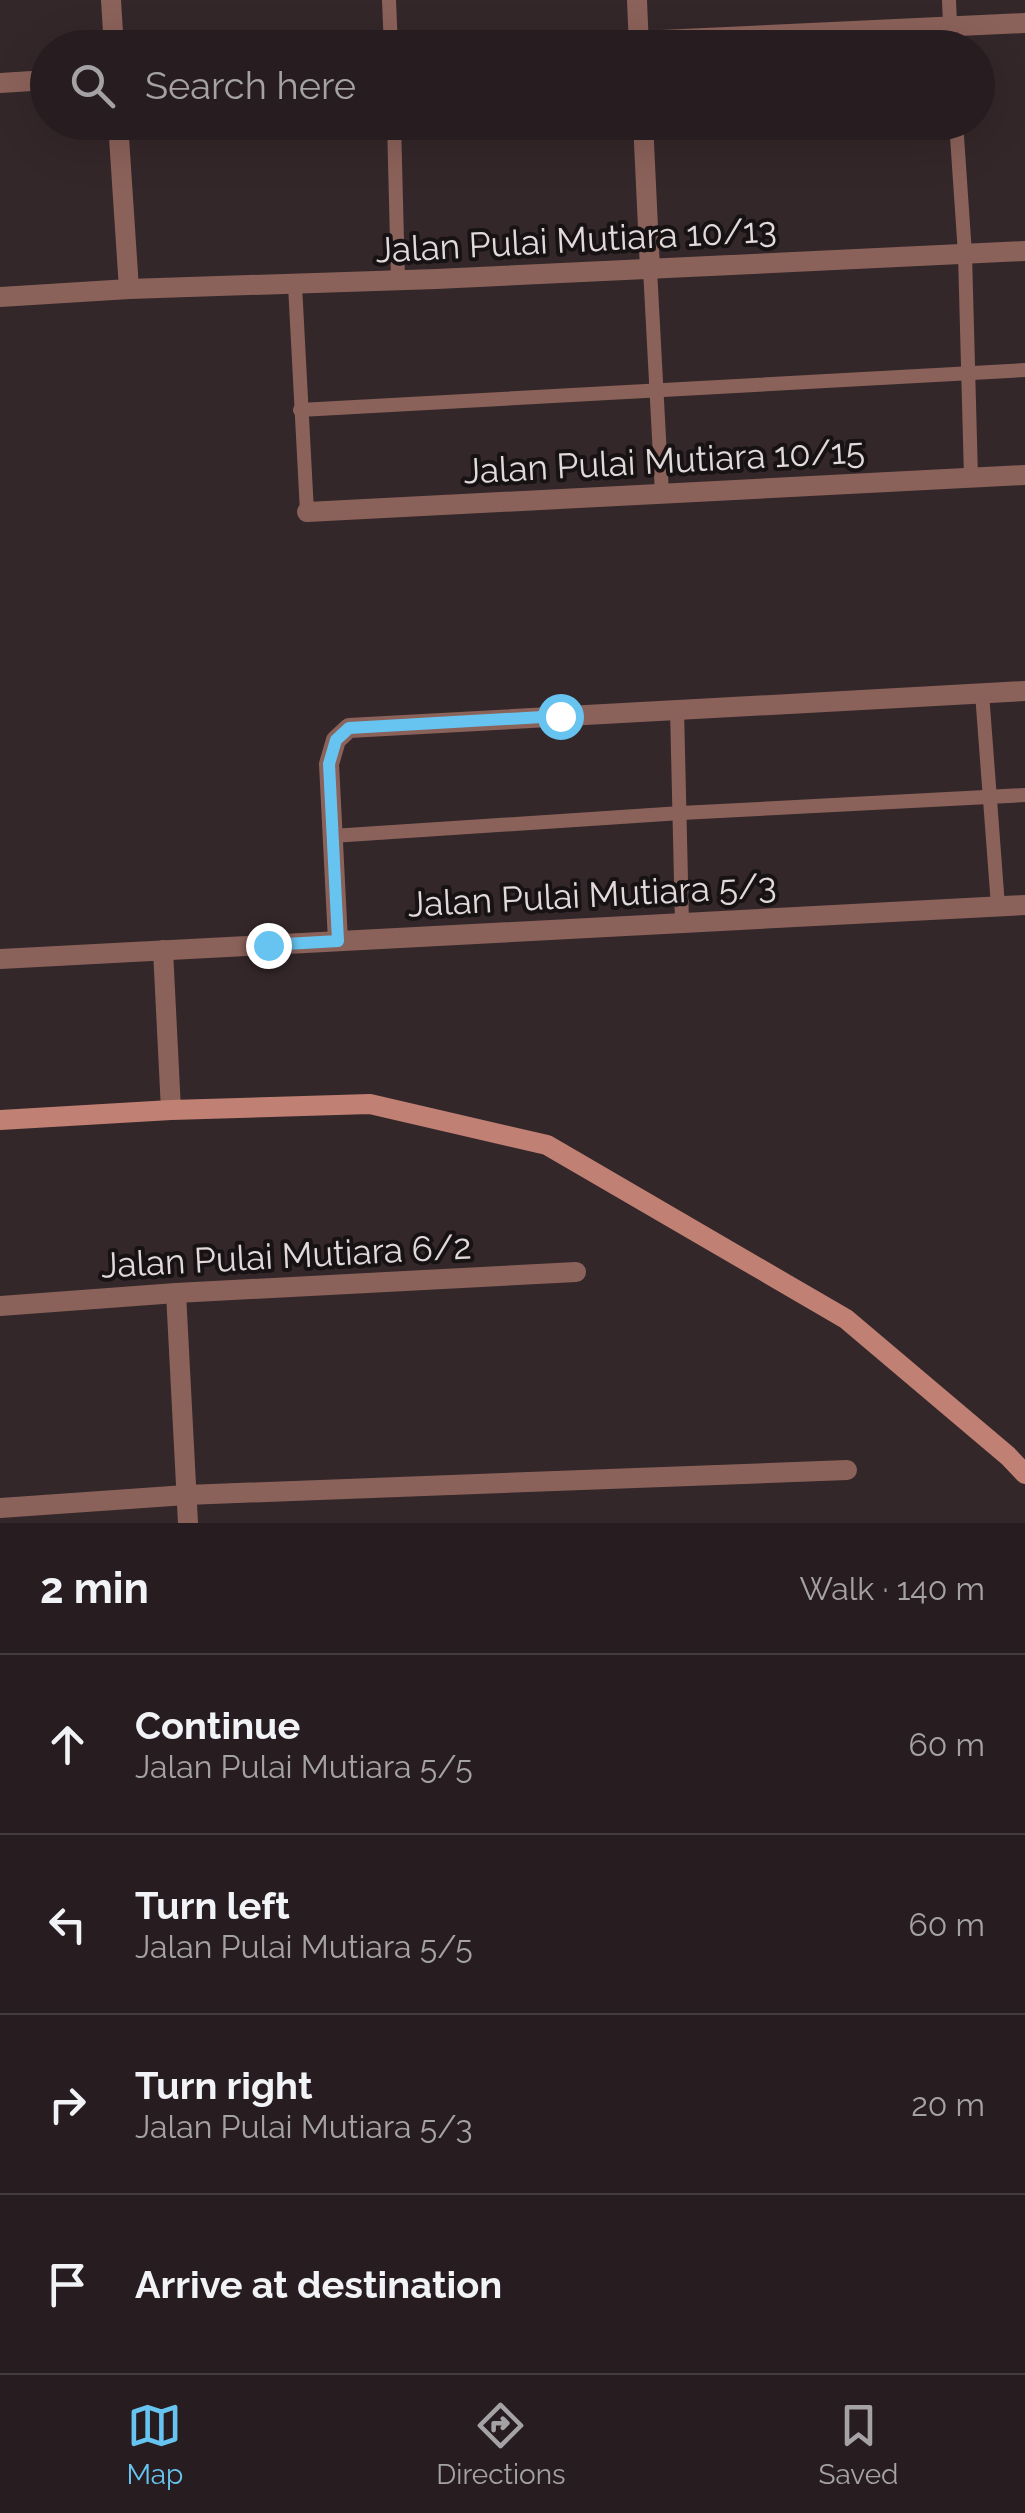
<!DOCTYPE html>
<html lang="en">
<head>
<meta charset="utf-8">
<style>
	body { margin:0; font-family:Raleway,sans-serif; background:#2f2629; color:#f1f3f6 }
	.stop { position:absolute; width:30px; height:30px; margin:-22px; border:8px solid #67c4f0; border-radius:50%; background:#fff }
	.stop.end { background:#67c4f0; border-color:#fff; box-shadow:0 2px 10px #0008 }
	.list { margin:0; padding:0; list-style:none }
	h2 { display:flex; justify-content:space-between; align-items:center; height:130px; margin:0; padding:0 40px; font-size:42px }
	h2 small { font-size:32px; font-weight:400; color:#a4a2a5 }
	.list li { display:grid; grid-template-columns:65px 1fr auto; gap:30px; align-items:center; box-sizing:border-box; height:180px; padding:0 40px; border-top:2px solid #433b3e }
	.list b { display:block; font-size:38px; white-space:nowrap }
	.list p { margin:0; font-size:32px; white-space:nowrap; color:#a4a2a5 }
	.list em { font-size:32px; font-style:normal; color:#a4a2a5 }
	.icon { flex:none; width:55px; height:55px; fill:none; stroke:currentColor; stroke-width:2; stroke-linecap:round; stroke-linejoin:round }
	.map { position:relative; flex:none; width:1025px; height:1523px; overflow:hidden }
	.search { position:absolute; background:#271d20; box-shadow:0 10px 40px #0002; left:30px; right:30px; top:30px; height:110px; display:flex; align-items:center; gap:25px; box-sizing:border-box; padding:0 35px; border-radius:55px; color:#a4a2a5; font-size:38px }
	.sheet { height:850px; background:#271d20 }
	nav { display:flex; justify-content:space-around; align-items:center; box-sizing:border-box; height:140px; border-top:2px solid #433b3e; background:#271d20; font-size:28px; color:#a4a2a5 }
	nav a { display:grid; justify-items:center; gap:5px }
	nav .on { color:#67c4f0 }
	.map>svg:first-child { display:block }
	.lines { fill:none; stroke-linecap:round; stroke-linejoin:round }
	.lane { stroke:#8b625a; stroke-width:14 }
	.street { stroke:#8b625a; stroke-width:20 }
	.secondary { stroke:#c18074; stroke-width:20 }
	.route { stroke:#67c4f0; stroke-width:12 }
	.labels { text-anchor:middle; stroke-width:8; stroke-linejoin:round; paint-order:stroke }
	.street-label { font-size:35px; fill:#e2d9db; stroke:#171213 }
</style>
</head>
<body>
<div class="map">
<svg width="1025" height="1523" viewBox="0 0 1025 1523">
	<rect width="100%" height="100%" fill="#34272a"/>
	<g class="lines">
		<g class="lane">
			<path d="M 389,0 L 391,48"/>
			<path d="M 949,0 L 951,48"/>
			<path d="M 394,122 L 398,281"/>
			<path d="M 956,122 L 965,254 L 971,477"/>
			<path d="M 650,269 L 662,494"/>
			<path d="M 295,285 L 307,512"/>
			<path d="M 300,410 L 1025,370"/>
			<path d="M 982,693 L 998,906"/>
			<path d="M 677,709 L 682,923"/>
			<path d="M 332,836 L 681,813 L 1025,795"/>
		</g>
		<g class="street">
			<path d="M 111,0 L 114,48"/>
			<path d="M 637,0 L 639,48"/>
			<path d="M 488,48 L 1025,23"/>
			<path d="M 0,83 L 48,80"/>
			<path d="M 118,122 L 129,289"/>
			<path d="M 643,122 L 650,269"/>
			<path d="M 0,297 L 129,289 L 436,279 L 1025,251"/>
			<path d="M 307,512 L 1025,475"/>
			<path d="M 338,941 L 329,764 L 336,740 L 349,728 L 1025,691"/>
			<path d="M 163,950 L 171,1110"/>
			<path d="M 0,959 L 1025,905"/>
			<path d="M 176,1293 L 188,1523"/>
			<path d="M 0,1306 L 176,1293 L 576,1272"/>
			<path d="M 0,1508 L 186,1495 L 847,1470"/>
		</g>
		<path class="secondary" d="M 0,1120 L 171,1110 L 370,1104 L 547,1145 L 846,1319 L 1008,1456 L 1025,1474"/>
	</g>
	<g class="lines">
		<path class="route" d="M 268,945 L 338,941 L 329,764 L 336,740 L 349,728 L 560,716"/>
	</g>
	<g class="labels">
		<g class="street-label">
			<text transform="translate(576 240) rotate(-3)" y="12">Jalan Pulai Mutiara 10/13</text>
			<text transform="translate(664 461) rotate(-3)" y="12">Jalan Pulai Mutiara 10/15</text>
			<text transform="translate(592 895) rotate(-3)" y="12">Jalan Pulai Mutiara 5/3</text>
			<text transform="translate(286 1256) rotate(-3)" y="12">Jalan Pulai Mutiara 6/2</text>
		</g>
	</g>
</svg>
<div class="stop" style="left:560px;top:716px"></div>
<div class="stop end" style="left:268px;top:945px"></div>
<div class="search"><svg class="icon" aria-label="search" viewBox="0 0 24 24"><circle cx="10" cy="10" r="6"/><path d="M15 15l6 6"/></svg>Search here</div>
</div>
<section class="sheet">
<h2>2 min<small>Walk · 140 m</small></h2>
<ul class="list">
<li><svg class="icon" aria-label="ahead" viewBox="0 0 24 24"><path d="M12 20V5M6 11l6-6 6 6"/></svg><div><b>Continue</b><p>Jalan Pulai Mutiara 5/5</p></div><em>60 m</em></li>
<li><svg class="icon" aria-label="left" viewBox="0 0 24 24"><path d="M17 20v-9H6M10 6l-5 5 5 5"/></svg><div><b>Turn left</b><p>Jalan Pulai Mutiara 5/5</p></div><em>60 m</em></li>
<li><svg class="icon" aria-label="right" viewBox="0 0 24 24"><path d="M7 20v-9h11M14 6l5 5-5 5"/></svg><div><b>Turn right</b><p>Jalan Pulai Mutiara 5/3</p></div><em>20 m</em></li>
<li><svg class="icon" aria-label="arrive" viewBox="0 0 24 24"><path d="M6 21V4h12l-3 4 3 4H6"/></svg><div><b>Arrive at destination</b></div></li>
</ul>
</section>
<nav>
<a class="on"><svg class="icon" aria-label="map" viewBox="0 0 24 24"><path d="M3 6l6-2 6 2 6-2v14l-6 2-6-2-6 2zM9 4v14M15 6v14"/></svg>Map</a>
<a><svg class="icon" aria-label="directions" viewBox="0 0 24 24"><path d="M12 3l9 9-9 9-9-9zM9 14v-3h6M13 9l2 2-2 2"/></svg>Directions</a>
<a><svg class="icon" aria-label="saved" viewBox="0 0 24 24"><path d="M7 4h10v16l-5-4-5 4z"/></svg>Saved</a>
</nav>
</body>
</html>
